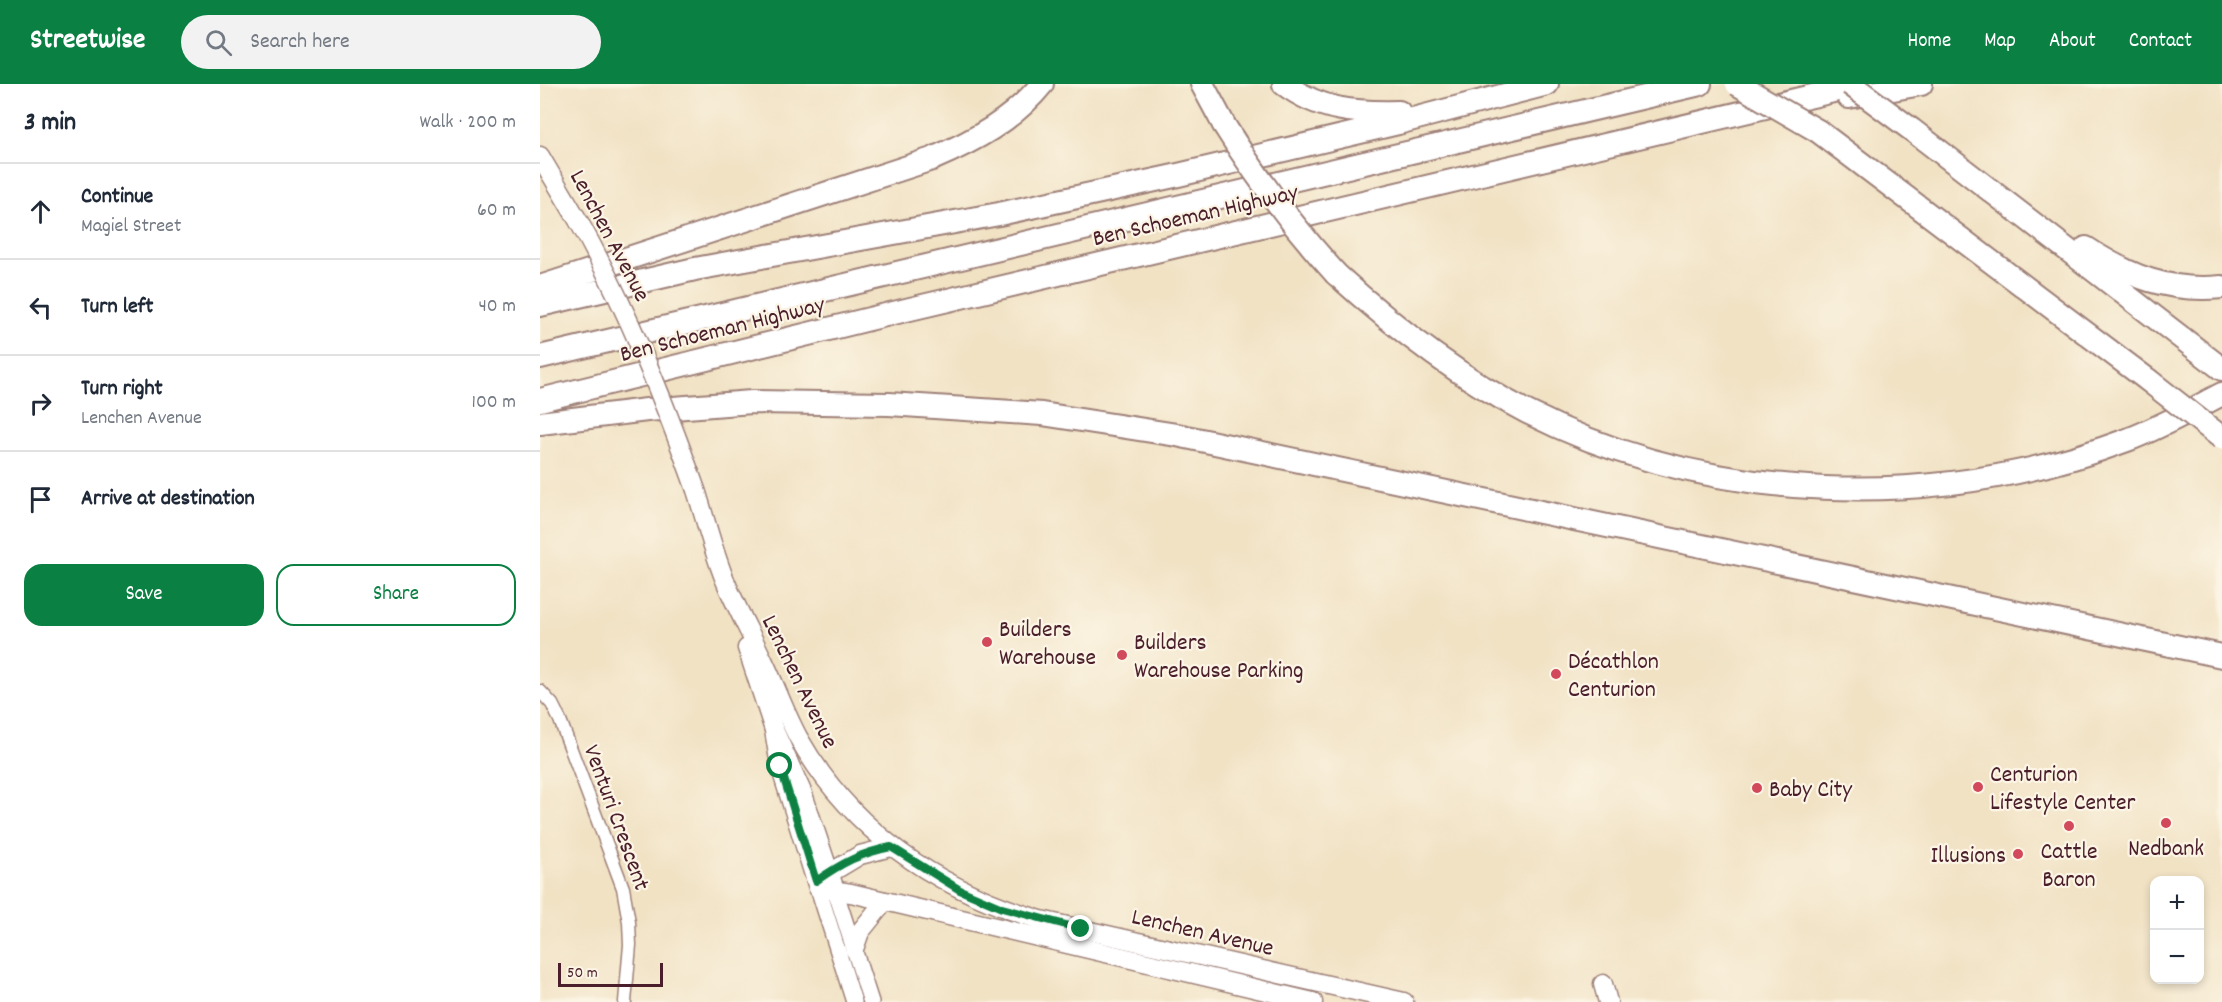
<!DOCTYPE html>
<html lang="en">
<head>
<meta charset="utf-8">
<style>
	body { margin:0; font-family:Dekko,sans-serif; background:#f2f2f3; color:#1f2937 }
	.controls { position:absolute; right:18px; bottom:18px; display:grid; overflow:hidden; border-radius:12px; box-shadow:0 3px 9px #0003 }
	.controls button { width:54px; height:54px; display:grid; place-items:center; padding:0; border:0; border-bottom:2px solid #e0e1e3; background:#fff; color:#1f2937; font:30px sans-serif }
	.scale { position:absolute; left:18px; bottom:15px; width:105px; box-sizing:border-box; padding-left:6px; border:3px solid #4a1f2b; border-top:0; font-size:16px; line-height:21px; white-space:nowrap; color:#4a1f2b; -webkit-text-stroke:4px #fcf5e5; paint-order:stroke }
	.stop { position:absolute; width:18px; height:18px; margin:-14px; border:4px solid #0b8043; border-radius:50%; background:#fff }
	.stop.end { background:#0b8043; border-color:#fff; box-shadow:0 2px 6px #0008 }
	.list { margin:0; padding:0; list-style:none }
	h2 { display:flex; justify-content:space-between; align-items:center; height:78px; margin:0; padding:0 24px; font-size:26px }
	h2 small { font-size:20px; font-weight:400; color:#747a83 }
	.list li { display:grid; grid-template-columns:39px 1fr auto; gap:18px; align-items:center; box-sizing:border-box; height:96px; padding:0 24px; border-top:2px solid #e0e1e3 }
	.list b { display:block; font-size:22px; white-space:nowrap }
	.list p { margin:0; font-size:20px; white-space:nowrap; color:#747a83 }
	.list em { font-size:20px; font-style:normal; color:#747a83 }
	.actions { display:flex; gap:12px; padding:18px 24px }
	.actions a { flex:1; padding:14px 0; border:2px solid #0b8043; border-radius:18px; text-align:center; font-size:21px; color:#0b8043 }
	.actions .main { background:#0b8043; color:#fff }
	.icon { flex:none; width:33px; height:33px; fill:none; stroke:currentColor; stroke-width:2; stroke-linecap:round; stroke-linejoin:round }
	.map { position:relative; flex:none; width:1682px; height:918px; overflow:hidden }
	header { display:flex; align-items:center; gap:36px; box-sizing:border-box; height:84px; padding:0 30px; background:#0b8043; color:#fff }
	header strong { font-size:28px }
	nav { display:flex; gap:33px; margin-inline-start:auto; font-size:21px }
	.search { width:420px; height:54px; background:#f2f2f3; display:flex; align-items:center; gap:15px; box-sizing:border-box; padding:0 21px; border-radius:33px; color:#747a83; font-size:22px }
	main { display:flex }
	aside { flex:1; background:#fff }
	.map>svg:first-child { display:block }
	.lines { fill:none; stroke-linecap:round; stroke-linejoin:round }
	.minor-casing { stroke:#9e8078; stroke-width:15 }
	.tertiary-casing { stroke:#9e8078; stroke-width:18 }
	.secondary-casing { stroke:#9e8078; stroke-width:21 }
	.motorway-casing { stroke:#9e8078; stroke-width:26 }
	.minor { stroke:#fff; stroke-width:12 }
	.tertiary { stroke:#fff; stroke-width:15 }
	.secondary { stroke:#fff; stroke-width:18 }
	.motorway { stroke:#fff; stroke-width:22 }
	.secondary-bridge-casing { stroke:#9e8078; stroke-width:21; stroke-linecap:butt }
	.motorway-bridge-casing { stroke:#9e8078; stroke-width:26; stroke-linecap:butt }
	.secondary-bridge { stroke:#fff; stroke-width:18 }
	.motorway-bridge { stroke:#fff; stroke-width:22 }
	.route { stroke:#0b8043; stroke-width:8 }
	.poi-dot { fill:#d1495b; stroke:#fcf5e5; stroke-width:2 }
	.labels { text-anchor:middle; stroke-width:4.5; stroke-linejoin:round; paint-order:stroke }
	.street-label { font-size:24px; fill:#4a1f2b; stroke:#fcf5e5 }
	.poi-label { font-size:24px; fill:#4a1f2b; stroke:#fcf5e5; text-anchor:start }
</style>
</head>
<body>
<header>
<strong>Streetwise</strong>
<div class="search"><svg class="icon" aria-label="search" viewBox="0 0 24 24"><circle cx="10" cy="10" r="6"/><path d="M15 15l6 6"/></svg>Search here</div>
<nav><a>Home</a><a>Map</a><a>About</a><a>Contact</a></nav>
</header>
<main>
<aside>
<h2>3 min<small>Walk · 200 m</small></h2>
<ul class="list">
<li><svg class="icon" aria-label="ahead" viewBox="0 0 24 24"><path d="M12 20V5M6 11l6-6 6 6"/></svg><div><b>Continue</b><p>Magiel Street</p></div><em>60 m</em></li>
<li><svg class="icon" aria-label="left" viewBox="0 0 24 24"><path d="M17 20v-9H6M10 6l-5 5 5 5"/></svg><div><b>Turn left</b></div><em>40 m</em></li>
<li><svg class="icon" aria-label="right" viewBox="0 0 24 24"><path d="M7 20v-9h11M14 6l5 5-5 5"/></svg><div><b>Turn right</b><p>Lenchen Avenue</p></div><em>100 m</em></li>
<li><svg class="icon" aria-label="arrive" viewBox="0 0 24 24"><path d="M6 21V4h12l-3 4 3 4H6"/></svg><div><b>Arrive at destination</b></div></li>
</ul>
<div class="actions"><a class="main">Save</a><a>Share</a></div>
</aside>
<div class="map">
<svg width="1682" height="918" viewBox="0 0 1682 918">
	<rect width="100%" height="100%" fill="#fcf5e5"/>
	<filter id="ink" filterUnits="userSpaceOnUse"><feTurbulence type="fractalNoise" baseFrequency=".0167" numOctaves="2"/><feDisplacementMap in="SourceGraphic" scale="12" xChannelSelector="R" yChannelSelector="G"/><feConvolveMatrix kernelMatrix="1 2 1 2 8 2 1 2 1" color-interpolation-filters="sRGB"/></filter>
	<filter id="wash" filterUnits="userSpaceOnUse"><feTurbulence type="fractalNoise" baseFrequency=".008" numOctaves="4" result="noise"/><feDisplacementMap in="SourceGraphic" scale="24" xChannelSelector="R" yChannelSelector="G"/><feGaussianBlur stdDeviation="1.35" result="paint"/><feColorMatrix in="noise" values="0 0 0 0 0 0 0 0 0 0 0 0 0 0 0 0 0 1.4 0 .05"/><feComposite in="paint" operator="in"/></filter>
	<g filter="url(#wash)">
		<rect width="100%" height="100%" fill="#f1e2c4"/>
	</g>
	<g filter="url(#ink)">
		<g class="lines">
			<defs>
				<path id="minor" d="M 0,607 L 12,620 L 20,636 L 83,804 L 89,838 L 90,861 L 85,918"/>
				<g id="tertiary">
					<path d="M 278,804 L 314,918"/>
					<path d="M 295,806 L 331,918"/>
				</g>
				<g id="secondary">
					<path d="M 0,72 L 39,138"/>
					<path d="M 156,406 C 166,437 174,471 187,501 C 198,527 212,552 224,578 C 236,603 245,629 258,653 C 312,749 397,805 501,836 L 864,918"/>
					<path d="M 207,564 L 234,646 L 263,710 L 295,806"/>
					<path d="M 234,646 L 240,682 L 278,804 L 311,809 L 773,918"/>
					<path d="M 280,795 L 320,771 L 351,763"/>
					<path d="M 314,865 L 320,848 L 345,817"/>
					<path d="M 1063,900 L 1068,918"/>
				</g>
				<g id="motorway">
					<path d="M 662,0 L 684,41"/>
					<path d="M 744,0 C 781,27 815,29 859,28"/>
					<path d="M 1309,13 L 1381,0"/>
					<path d="M 1372,46 L 1682,285"/>
					<path d="M 1278,47 L 1608,296"/>
					<path d="M 1546,164 C 1590,193 1628,208 1682,203"/>
					<path d="M 796,190 C 854,243 917,292 987,328 C 1171,421 1395,428 1587,356 C 1619,344 1651,326 1682,310"/>
					<path d="M 0,203 L 392,75 C 434,57 473,36 502,0"/>
					<path d="M 0,221 L 155,185 L 459,130 L 634,92 L 858,39 L 1007,0"/>
					<path d="M 0,273 L 1160,0"/>
					<path d="M 0,316 L 370,225 L 1323,0"/>
					<path d="M 0,339 L 107,326 L 212,318 L 349,320 L 502,330 L 637,351 L 1682,572"/>
				</g>
			</defs>
			<use href="#minor" class="minor-casing"/>
			<use href="#tertiary" class="tertiary-casing"/>
			<use href="#secondary" class="secondary-casing"/>
			<use href="#motorway" class="motorway-casing"/>
			<use href="#minor" class="minor"/>
			<use href="#tertiary" class="tertiary"/>
			<use href="#secondary" class="secondary"/>
			<use href="#motorway" class="motorway"/>
			<defs>
				<path id="secondary-bridge" d="M 39,138 C 87,224 123,314 156,406"/>
				<g id="motorway-bridge">
					<path d="M 1197,0 L 1278,47"/>
					<path d="M 1310,0 L 1372,46"/>
					<path d="M 684,41 C 717,94 754,144 796,190"/>
					<path d="M 1608,296 L 1682,354"/>
				</g>
			</defs>
			<use href="#secondary-bridge" class="secondary-bridge-casing"/>
			<use href="#motorway-bridge" class="motorway-bridge-casing"/>
			<use href="#secondary-bridge" class="secondary-bridge"/>
			<use href="#motorway-bridge" class="motorway-bridge"/>
		</g>
	</g>
	<g class="lines" filter="url(#ink)">
		<path class="route" d="M 240,682 L 276,797 C 302,779 320,769 351,763 L 420,806 L 462,824 L 541,845"/>
	</g>
	<g class="poi-dot">
		<circle cx="447" cy="558" r="6"/>
		<circle cx="582" cy="571" r="6"/>
		<circle cx="1016" cy="590" r="6"/>
		<circle cx="1438" cy="703" r="6"/>
		<circle cx="1217" cy="704" r="6"/>
		<circle cx="1626" cy="739" r="6"/>
		<circle cx="1529" cy="742" r="6"/>
		<circle cx="1478" cy="770" r="6"/>
	</g>
	<g class="labels">
		<g class="street-label">
			<text transform="translate(655 130) rotate(-13)" y="8">Ben Schoeman Highway</text>
			<text transform="translate(71 151) rotate(62)" y="8">Lenchen Avenue</text>
			<text transform="translate(182 244) rotate(-14)" y="8">Ben Schoeman Highway</text>
			<text transform="translate(261 597) rotate(64)" y="8">Lenchen Avenue</text>
			<text transform="translate(78 733) rotate(70)" y="8">Venturi Crescent</text>
			<text transform="translate(663 847) rotate(13)" y="8">Lenchen Avenue</text>
		</g>
		<g class="poi-label">
			<text x="459" y="552">Builders<tspan x="459" dy="28">Warehouse</tspan></text>
			<text x="594" y="565">Builders<tspan x="594" dy="28">Warehouse Parking</tspan></text>
			<text x="1028" y="584">Décathlon<tspan x="1028" dy="28">Centurion</tspan></text>
			<text x="1450" y="697">Centurion<tspan x="1450" dy="28">Lifestyle Center</tspan></text>
			<text x="1229" y="712">Baby City</text>
			<text x="1626" y="771" text-anchor="middle">Nedbank</text>
			<text x="1529" y="774" text-anchor="middle">Cattle<tspan x="1529" dy="28">Baron</tspan></text>
			<text x="1466" y="778" text-anchor="end">Illusions</text>
		</g>
	</g>
</svg>
<div class="controls">
<button>+</button>
<button>−</button>
</div>
<div class="scale">50 m</div>
<div class="stop" style="left:240px;top:682px"></div>
<div class="stop end" style="left:541px;top:845px"></div>
</div>
</main>
</body>
</html>
